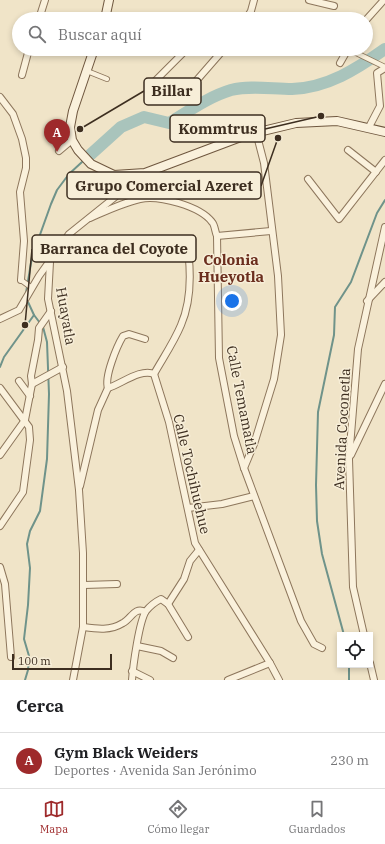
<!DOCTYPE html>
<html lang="es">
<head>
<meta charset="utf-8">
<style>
	body { margin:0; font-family:"IBM Plex Serif",serif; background:#f2f2f2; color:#202124 }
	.controls { position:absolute; right:12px; bottom:12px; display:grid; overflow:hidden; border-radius:0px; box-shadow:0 2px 6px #0003 }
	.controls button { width:36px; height:36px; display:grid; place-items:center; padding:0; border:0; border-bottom:1px solid #e0e0e0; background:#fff; color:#202124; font:20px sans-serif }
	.scale { position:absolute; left:12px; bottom:10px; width:100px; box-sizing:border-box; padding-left:4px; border:2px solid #3d2e20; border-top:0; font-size:11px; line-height:14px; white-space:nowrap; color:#3d2e20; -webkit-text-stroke:3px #f7eed8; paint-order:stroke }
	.you { position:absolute; left:232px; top:301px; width:14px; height:14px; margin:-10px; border:3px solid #fff; border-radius:50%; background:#1a73e8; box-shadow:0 0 0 6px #1a73e833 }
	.badge { display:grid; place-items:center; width:26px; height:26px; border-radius:50%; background:#9e2a2b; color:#fff; font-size:13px; font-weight:700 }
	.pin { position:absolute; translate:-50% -33px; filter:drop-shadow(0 1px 2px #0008) }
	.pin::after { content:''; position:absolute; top:21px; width:14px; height:12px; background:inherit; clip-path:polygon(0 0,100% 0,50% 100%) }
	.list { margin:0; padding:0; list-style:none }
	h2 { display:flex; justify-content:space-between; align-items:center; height:52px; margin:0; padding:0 16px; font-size:17px }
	h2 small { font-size:13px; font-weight:400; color:#757577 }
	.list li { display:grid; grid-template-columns:26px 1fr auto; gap:12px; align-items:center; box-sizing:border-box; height:56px; padding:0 16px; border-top:1px solid #e0e0e0 }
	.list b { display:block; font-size:15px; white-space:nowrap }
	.list p { margin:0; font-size:13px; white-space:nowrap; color:#757577 }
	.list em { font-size:13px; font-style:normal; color:#757577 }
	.icon { flex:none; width:22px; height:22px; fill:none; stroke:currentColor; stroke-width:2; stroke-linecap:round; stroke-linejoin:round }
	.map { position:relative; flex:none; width:385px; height:680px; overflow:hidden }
	.search { position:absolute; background:#fff; box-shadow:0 2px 6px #0003; left:12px; right:12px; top:12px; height:44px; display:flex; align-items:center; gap:10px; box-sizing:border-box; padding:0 14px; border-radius:22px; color:#757577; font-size:15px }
	.sheet { height:108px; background:#fff }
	nav { display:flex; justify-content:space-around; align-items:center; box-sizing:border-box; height:56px; border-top:1px solid #e0e0e0; background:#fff; font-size:11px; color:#757577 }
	nav a { display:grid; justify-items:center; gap:2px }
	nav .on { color:#9e2a2b }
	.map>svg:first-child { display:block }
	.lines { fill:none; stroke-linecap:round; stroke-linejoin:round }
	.stream { stroke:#6f938a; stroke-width:2 }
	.river { stroke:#a9c4bc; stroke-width:12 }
	.pedestrian-casing { stroke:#8d765c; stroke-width:6 }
	.minor-casing { stroke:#8d765c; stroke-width:8 }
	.secondary-casing { stroke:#6f573f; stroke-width:10 }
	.pedestrian { stroke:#faf1dc; stroke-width:4.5 }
	.minor { stroke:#faf1dc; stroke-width:6 }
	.secondary { stroke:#faf1dc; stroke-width:8 }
	.labels { text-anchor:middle; stroke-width:3; stroke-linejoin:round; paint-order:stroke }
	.street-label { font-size:14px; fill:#3d2e20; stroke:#f7eed8 }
	.neighbourhood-label { font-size:15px; font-weight:bold; fill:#6b2e1e; stroke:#f7eed8 }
	.leader { fill:none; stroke:#3d2e20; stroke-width:1.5 }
	.callout-dot { fill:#3d2e20; stroke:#f7eed8; stroke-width:1.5 }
	.callout { fill:#f7eed8; stroke:#3d2e20; stroke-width:1.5 }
	.callout-label { font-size:15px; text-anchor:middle; font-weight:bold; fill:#3d2e20 }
</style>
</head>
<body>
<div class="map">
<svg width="385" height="680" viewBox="0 0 385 680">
	<rect width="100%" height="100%" fill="#f0e4c8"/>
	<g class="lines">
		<g class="stream">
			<path d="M 26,293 L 32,257 L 51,204 L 57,190 L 69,174 L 82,162"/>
			<path d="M 0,367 L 4,357 L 34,315 L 28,302"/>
			<path d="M 344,635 L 322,554 L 317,521 L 316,485 L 318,412 L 334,335 L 335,307 L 351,282 L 377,213 L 385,200"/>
			<path d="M 349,665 L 349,680"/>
			<path d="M 25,680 L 28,670 L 29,656 L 24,639 L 28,605 L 30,568 L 27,544 L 30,531 L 40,511 L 47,459 L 49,394 L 47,342 L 43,327 L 34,315"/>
		</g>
		<path class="river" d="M 90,155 L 121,127 L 144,117 L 169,123 C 189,111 208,97 231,90 C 250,85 272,89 292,89 C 327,88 357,69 385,49"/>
		<defs>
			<g id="pedestrian">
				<path d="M 348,49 L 385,67"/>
				<path d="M 87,71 L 107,79"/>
				<path d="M 21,280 L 32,288"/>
			</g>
			<g id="minor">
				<path d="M 309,0 L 334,6"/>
				<path d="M 39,19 L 45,0"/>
				<path d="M 175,19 L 192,17 L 195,19"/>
				<path d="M 246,19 L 251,11 L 254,0"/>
				<path d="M 366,20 L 384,0"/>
				<path d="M 340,63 L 348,49"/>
				<path d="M 22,75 L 29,49"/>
				<path d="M 150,86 L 187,49"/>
				<path d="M 190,88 L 224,49"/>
				<path d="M 0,97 L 13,114 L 22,139 L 26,158 L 26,168 L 20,192 L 24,241 L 21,280"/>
				<path d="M 369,127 L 380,106 L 377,73 L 385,68"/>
				<path d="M 348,150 L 376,172"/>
				<path d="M 59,151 L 72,140"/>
				<path d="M 308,179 L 339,219 L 385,160"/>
				<path d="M 90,218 C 106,211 122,203 140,199 C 159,195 200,206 212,222 C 215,225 215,232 217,236 L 219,358 L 234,436 L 244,468 L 301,621 L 314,644 L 322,648"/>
				<path d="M 217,236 L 271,231"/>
				<path d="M 50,262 L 48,299 L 67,391 L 79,490 L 83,553 L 83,627 L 73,680"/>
				<path d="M 367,301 L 385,282"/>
				<path d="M 0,319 L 19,310 L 39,276 L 69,234 L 145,173"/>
				<path d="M 154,374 C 163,358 174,342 181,325 C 191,302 191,274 188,250"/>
				<path d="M 19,381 L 30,396"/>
				<path d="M 32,384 L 63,367"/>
				<path d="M 0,388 L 29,427 L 30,440 L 23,492 L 0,526"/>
				<path d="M 108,388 C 121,384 141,368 154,374 L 169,422 L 195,543 L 270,663 L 279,680"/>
				<path d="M 108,388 C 104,377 117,346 123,336 L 129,334 L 145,339"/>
				<path d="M 0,455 L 25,420 L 32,384 L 31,376 L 38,340 L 39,328 L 51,311"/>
				<path d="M 351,455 L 385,384"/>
				<path d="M 244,468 L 254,444 L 274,379 L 281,335 L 278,276 L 264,163 L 256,132"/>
				<path d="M 80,486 L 98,410 L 108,388"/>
				<path d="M 188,508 L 222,504 L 254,496"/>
				<path d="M 0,567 L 5,584 L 11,657"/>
				<path d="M 84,585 L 117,584"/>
				<path d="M 168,604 L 184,579 L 190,561 L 199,550"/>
				<path d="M 83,627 C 97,629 110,631 123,623 C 131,619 135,606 145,612"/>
				<path d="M 364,635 L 353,587 L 349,459 L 358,349 L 385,227"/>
				<path d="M 137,646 L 161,651 L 173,658"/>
				<path d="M 370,663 L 374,680"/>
				<path d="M 132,671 L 150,680"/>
				<path d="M 132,680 C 133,667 139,621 146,611 C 150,606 155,602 161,599 L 168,604 L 188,637"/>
				<path d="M 228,680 L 270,663"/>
			</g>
			<g id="secondary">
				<path d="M 105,19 L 109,0"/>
				<path d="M 94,49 L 73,111 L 70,127 L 72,140 L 78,150 L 91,164 L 114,175 L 145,173 L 246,135 L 296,123 L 337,121 L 385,132"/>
			</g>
		</defs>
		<use href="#pedestrian" class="pedestrian-casing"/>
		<use href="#minor" class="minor-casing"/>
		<use href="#secondary" class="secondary-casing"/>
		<use href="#pedestrian" class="pedestrian"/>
		<use href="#minor" class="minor"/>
		<use href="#secondary" class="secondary"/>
	</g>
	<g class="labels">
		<g class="street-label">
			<text transform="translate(66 316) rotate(80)" y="5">Huayatla</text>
			<text transform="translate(242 400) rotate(79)" y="5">Calle Temamatla</text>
			<text transform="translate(342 429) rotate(-87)" y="5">Avenida Coconetla</text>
			<text transform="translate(192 474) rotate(77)" y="5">Calle Tochihuehue</text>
		</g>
		<g class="neighbourhood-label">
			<text x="231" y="265">Colonia<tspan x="231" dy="17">Hueyotla</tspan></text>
		</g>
	</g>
	<path class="leader" d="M80 129L144 91M321 116L265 129M278 138L261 186M25 325L32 249"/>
	<g class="callout-dot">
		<circle cx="80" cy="129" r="4"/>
		<circle cx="321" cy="116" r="4"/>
		<circle cx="278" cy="138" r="4"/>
		<circle cx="25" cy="325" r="4"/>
	</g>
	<g class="callout">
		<rect x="144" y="78" width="57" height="27" rx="4"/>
		<rect x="170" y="115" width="95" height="27" rx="4"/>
		<rect x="67" y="172" width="194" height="27" rx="4"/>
		<rect x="32" y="235" width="164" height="27" rx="4"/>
	</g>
	<g class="callout-label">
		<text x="172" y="96">Billar</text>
		<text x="218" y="134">Kommtrus</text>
		<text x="164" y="191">Grupo Comercial Azeret</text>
		<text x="114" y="254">Barranca del Coyote</text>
	</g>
</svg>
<div class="controls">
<button><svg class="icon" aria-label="locate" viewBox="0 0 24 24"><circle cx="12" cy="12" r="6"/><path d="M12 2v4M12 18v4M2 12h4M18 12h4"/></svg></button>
</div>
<div class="scale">100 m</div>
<div class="you"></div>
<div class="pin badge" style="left:57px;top:152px">A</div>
<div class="search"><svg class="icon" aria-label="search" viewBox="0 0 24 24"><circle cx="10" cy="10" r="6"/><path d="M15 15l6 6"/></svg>Buscar aquí</div>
</div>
<section class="sheet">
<h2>Cerca<small></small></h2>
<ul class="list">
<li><span class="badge">A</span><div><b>Gym Black Weiders</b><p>Deportes · Avenida San Jerónimo</p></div><em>230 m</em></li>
</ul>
</section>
<nav>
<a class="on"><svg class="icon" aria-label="map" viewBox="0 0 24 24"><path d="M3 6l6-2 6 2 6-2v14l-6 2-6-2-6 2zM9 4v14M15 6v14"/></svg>Mapa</a>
<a><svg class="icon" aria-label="directions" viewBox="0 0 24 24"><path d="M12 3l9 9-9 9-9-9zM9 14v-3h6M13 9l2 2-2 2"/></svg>Cómo llegar</a>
<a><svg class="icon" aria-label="saved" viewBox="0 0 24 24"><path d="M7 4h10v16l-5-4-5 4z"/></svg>Guardados</a>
</nav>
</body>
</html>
